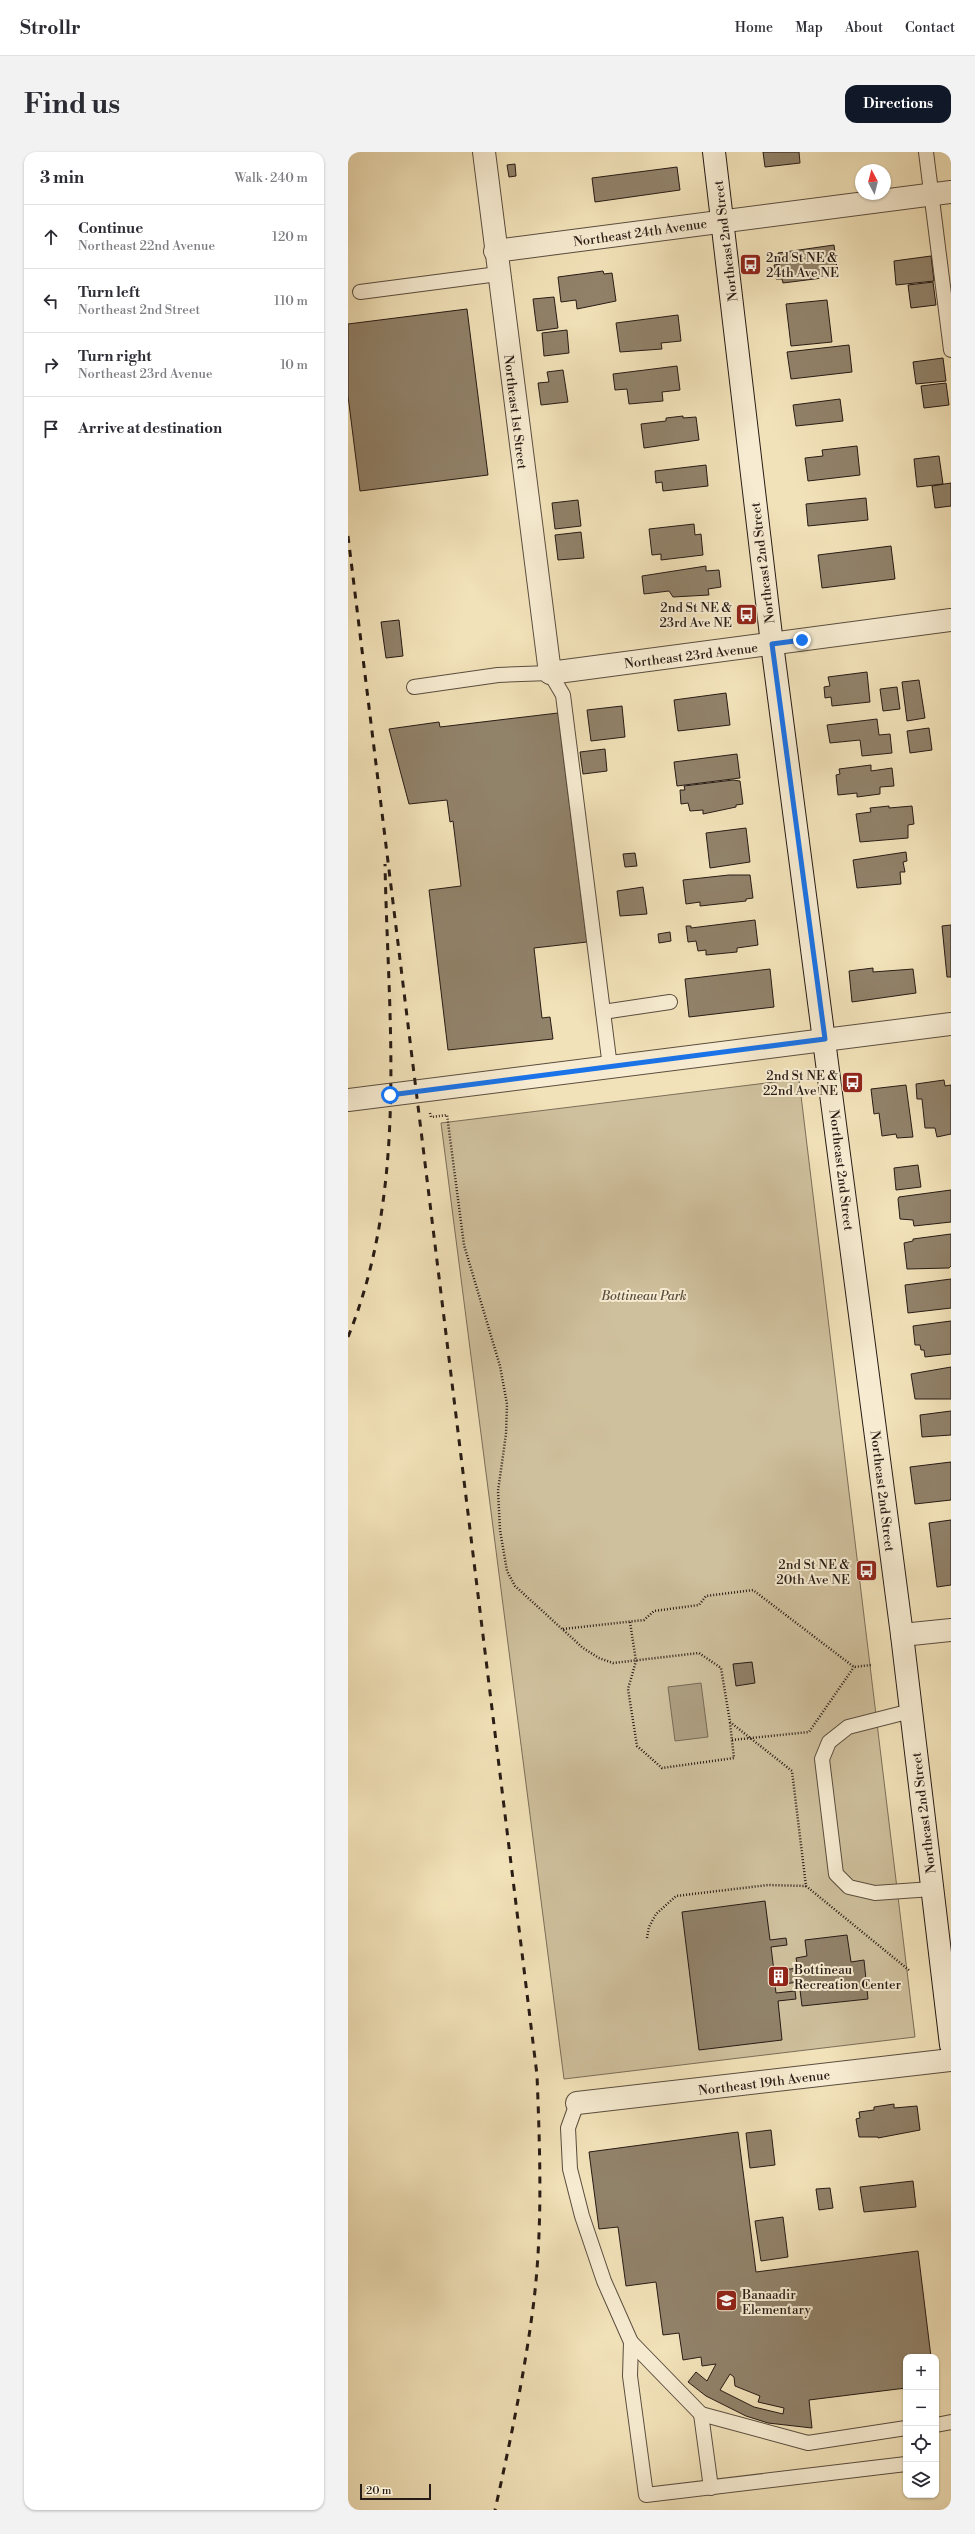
<!DOCTYPE html>
<html lang="en">
<head>
<meta charset="utf-8">
<style>
	body { margin:0; font-family:"Libre Bodoni",serif; background:#f2f2f3; color:#2b2b33 }
	.controls { position:absolute; right:12px; bottom:12px; display:grid; overflow:hidden; border-radius:8px; box-shadow:0 1px 3px #0004 }
	.controls button { width:36px; height:36px; display:grid; place-items:center; padding:0; border:0; border-bottom:1px solid #e1e1e2; background:#fff; color:#2b2b33; font:20px sans-serif }
	.compass { position:absolute; left:507px; top:12px; width:36px; height:36px; border-radius:50%; background:#fff; box-shadow:0 1px 3px #0004; rotate:353deg }
	.scale { position:absolute; left:12px; bottom:10px; width:71px; box-sizing:border-box; padding-left:4px; border:2px solid #271b15; border-top:0; font-size:11px; line-height:14px; white-space:nowrap; color:#271b15; -webkit-text-stroke:3px #f7ecd2; paint-order:stroke }
	.stop { position:absolute; width:12px; height:12px; margin:-9px; border:3px solid #1a73e8; border-radius:50%; background:#fff }
	.stop.end { background:#1a73e8; border-color:#fff; box-shadow:0 1px 4px #0008 }
	.list { margin:0; padding:0; list-style:none }
	h2 { display:flex; justify-content:space-between; align-items:center; height:52px; margin:0; padding:0 16px; font-size:17px }
	h2 small { font-size:13px; font-weight:400; color:#7c7c81 }
	.list li { display:grid; grid-template-columns:26px 1fr auto; gap:12px; align-items:center; box-sizing:border-box; height:64px; padding:0 16px; border-top:1px solid #e1e1e2 }
	.list b { display:block; font-size:15px; white-space:nowrap }
	.list p { margin:0; font-size:13px; white-space:nowrap; color:#7c7c81 }
	.list em { font-size:13px; font-style:normal; color:#7c7c81 }
	.icon { flex:none; width:22px; height:22px; fill:none; stroke:currentColor; stroke-width:2; stroke-linecap:round; stroke-linejoin:round }
	.map { position:relative; flex:none; width:603px; height:2358px; overflow:hidden; border-radius:12px }
	header { display:flex; align-items:center; gap:24px; box-sizing:border-box; height:56px; padding:0 20px; background:#fff; border-bottom:1px solid #e1e1e2 }
	header strong { font-size:19px }
	nav { display:flex; gap:22px; margin-inline-start:auto; font-size:14px }
	.intro { display:flex; align-items:center; justify-content:space-between; box-sizing:border-box; height:96px; padding:0 24px }
	h1 { margin:0; font-size:28px }
	.button { padding:10px 18px; border-radius:12px; background:#111827; color:#fff; font-size:14px; font-weight:700 }
	main { display:flex; gap:24px; padding:0 24px }
	aside { flex:1; background:#fff; border-radius:12px; box-shadow:0 1px 3px #0004 }
	.map>svg:first-child { display:block }
	.green { fill:#cfc09d; stroke:#7b6e59 }
	.water { fill:#ad9e81; stroke:#776a56 }
	.building { fill:#91826a; stroke:#271b15; fill-rule:evenodd }
	.lines { fill:none; stroke-linecap:round; stroke-linejoin:round }
	.lane-casing { stroke:#5a4d3e; stroke-width:16 }
	.street-casing { stroke:#5a4d3e; stroke-width:24 }
	.secondary-casing { stroke:#271b15; stroke-width:24 }
	.path { stroke:#271b15; stroke-width:2.5; stroke-dasharray:1 2; stroke-linecap:butt }
	.lane { stroke:#f7ecd2; stroke-width:14 }
	.street { stroke:#f7ecd2; stroke-width:22 }
	.secondary { stroke:#f7ecd2; stroke-width:22 }
	.rail { stroke:#271b15; stroke-width:3; stroke-dasharray:7 7; stroke-linecap:butt }
	.route { stroke:#1a73e8; stroke-width:5 }
	.labels { text-anchor:middle; stroke-width:4; stroke-linejoin:round; paint-order:stroke }
	.street-label { font-size:13px; fill:#271b15; stroke:#f7ecd2 }
	.poi-label { font-size:13px; fill:#271b15; stroke:#f7ecd2; text-anchor:start }
	.park-label { font-size:13px; font-style:italic; fill:#594d3e; stroke:#f7ecd2 }
</style>
</head>
<body>
<header>
<strong>Strollr</strong>
<nav><a>Home</a><a>Map</a><a>About</a><a>Contact</a></nav>
</header>
<div class="intro"><h1>Find us</h1><a class="button">Directions</a></div>
<main>
<aside>
<h2>3 min<small>Walk · 240 m</small></h2>
<ul class="list">
<li><svg class="icon" aria-label="ahead" viewBox="0 0 24 24"><path d="M12 20V5M6 11l6-6 6 6"/></svg><div><b>Continue</b><p>Northeast 22nd Avenue</p></div><em>120 m</em></li>
<li><svg class="icon" aria-label="left" viewBox="0 0 24 24"><path d="M17 20v-9H6M10 6l-5 5 5 5"/></svg><div><b>Turn left</b><p>Northeast 2nd Street</p></div><em>110 m</em></li>
<li><svg class="icon" aria-label="right" viewBox="0 0 24 24"><path d="M7 20v-9h11M14 6l5 5-5 5"/></svg><div><b>Turn right</b><p>Northeast 23rd Avenue</p></div><em>10 m</em></li>
<li><svg class="icon" aria-label="arrive" viewBox="0 0 24 24"><path d="M6 21V4h12l-3 4 3 4H6"/></svg><div><b>Arrive at destination</b></div></li>
</ul>
</aside>
<div class="map">
<svg width="603" height="2358" viewBox="0 0 603 2358">
	<rect width="100%" height="100%" fill="#f2e2b9"/>
	<filter id="stains"><feTurbulence type="fractalNoise" baseFrequency=".005" numOctaves="4"/><feColorMatrix values="0 0 0 0 .2 0 0 0 0 .09 0 0 0 0 .02 0 0 0 .5 -.17"/></filter>
	<radialGradient id="worn" r=".72"><stop offset=".6" stop-color="#630" stop-opacity="0"/><stop offset="1" stop-color="#630" stop-opacity=".3"/></radialGradient>
	<path class="green" d="M 451,927 L 567,1885 L 216,1927 L 93,971 Z"/>
	<path class="water" d="M 353,1531 L 360,1585 L 327,1589 L 320,1535 Z"/>
	<g class="building">
		<path d="M 415,0 L 451,0 L 452,11 L 417,15 Z"/>
		<path d="M 167,12 L 168,24 L 161,25 L 159,13 Z"/>
		<path d="M 329,15 L 332,38 L 247,50 L 244,26 Z"/>
		<path d="M 486,93 L 490,124 L 435,131 L 434,127 L 428,127 L 426,113 L 432,112 L 430,101 Z"/>
		<path d="M 583,104 L 586,129 L 548,133 L 546,109 Z"/>
		<path d="M 255,119 L 256,122 L 264,121 L 268,149 L 229,157 L 228,148 L 213,150 L 210,125 Z"/>
		<path d="M 585,130 L 588,153 L 563,156 L 560,133 Z"/>
		<path d="M 206,145 L 210,176 L 189,179 L 185,147 Z"/>
		<path d="M 479,148 L 484,190 L 443,194 L 438,152 Z"/>
		<path d="M 119,157 L 140,323 L 12,339 L 0,244 L 0,172 Z"/>
		<path d="M 330,163 L 333,189 L 313,191 L 314,197 L 272,200 L 268,171 Z"/>
		<path d="M 219,178 L 221,201 L 196,204 L 194,181 Z"/>
		<path d="M 501,193 L 504,220 L 443,227 L 439,200 Z"/>
		<path d="M 595,206 L 598,229 L 568,232 L 565,210 Z"/>
		<path d="M 329,214 L 332,238 L 314,240 L 315,249 L 281,252 L 279,237 L 267,238 L 265,222 Z"/>
		<path d="M 215,218 L 220,250 L 193,253 L 190,231 L 201,230 L 199,220 Z"/>
		<path d="M 598,231 L 601,253 L 576,256 L 573,234 Z"/>
		<path d="M 492,247 L 495,269 L 448,274 L 445,253 Z"/>
		<path d="M 335,264 L 335,266 L 348,265 L 351,288 L 296,296 L 293,272 L 318,269 L 318,266 Z"/>
		<path d="M 509,294 L 512,323 L 460,329 L 457,306 L 475,304 L 474,298 Z"/>
		<path d="M 591,304 L 595,332 L 569,335 L 566,307 Z"/>
		<path d="M 358,313 L 360,334 L 315,339 L 314,330 L 308,331 L 307,319 Z"/>
		<path d="M 603,331 L 603,354 L 587,356 L 584,334 Z"/>
		<path d="M 518,346 L 520,368 L 460,374 L 458,352 Z"/>
		<path d="M 230,348 L 233,374 L 207,377 L 204,351 Z"/>
		<path d="M 346,372 L 347,383 L 353,382 L 355,403 L 313,408 L 313,402 L 304,403 L 301,377 Z"/>
		<path d="M 233,380 L 236,406 L 210,408 L 207,383 Z"/>
		<path d="M 543,394 L 547,427 L 474,436 L 470,403 Z"/>
		<path d="M 358,414 L 358,419 L 371,418 L 373,435 L 360,437 L 361,443 L 325,445 L 321,439 L 296,442 L 294,424 Z"/>
		<path d="M 51,468 L 55,504 L 38,506 L 33,470 Z"/>
		<path d="M 519,520 L 522,550 L 484,554 L 483,545 L 477,546 L 476,535 L 482,534 L 480,525 Z"/>
		<path d="M 571,528 L 577,566 L 559,569 L 554,530 Z"/>
		<path d="M 549,535 L 552,557 L 535,559 L 532,537 Z"/>
		<path d="M 378,541 L 382,573 L 330,579 L 326,548 Z"/>
		<path d="M 274,554 L 277,585 L 243,589 L 239,558 Z"/>
		<path d="M 210,561 L 239,790 L 186,796 L 194,866 L 202,865 L 205,887 L 100,898 L 81,738 L 113,734 L 105,669 L 102,670 L 99,648 L 61,652 L 41,577 L 91,570 L 92,575 Z"/>
		<path d="M 529,567 L 531,583 L 542,582 L 544,601 L 514,604 L 512,588 L 482,591 L 479,573 Z"/>
		<path d="M 581,576 L 584,598 L 562,601 L 559,579 Z"/>
		<path d="M 257,597 L 259,619 L 235,622 L 232,600 Z"/>
		<path d="M 389,602 L 392,626 L 329,634 L 326,610 Z"/>
		<path d="M 523,613 L 523,619 L 544,616 L 546,634 L 532,635 L 532,642 L 509,645 L 509,641 L 490,643 L 488,623 L 492,622 L 491,617 Z"/>
		<path d="M 385,628 L 392,629 L 395,652 L 388,653 L 388,655 L 355,662 L 355,658 L 342,659 L 340,651 L 333,652 L 332,638 L 337,638 L 336,634 Z"/>
		<path d="M 541,654 L 541,656 L 564,654 L 566,672 L 560,673 L 560,686 L 512,690 L 508,662 L 523,660 L 522,656 Z"/>
		<path d="M 398,676 L 402,710 L 362,716 L 358,681 Z"/>
		<path d="M 558,700 L 559,709 L 555,710 L 557,720 L 552,720 L 553,732 L 509,736 L 505,708 Z"/>
		<path d="M 287,701 L 289,714 L 277,715 L 275,702 Z"/>
		<path d="M 381,723 L 402,723 L 405,746 L 398,747 L 398,749 L 352,754 L 352,750 L 338,752 L 335,728 Z"/>
		<path d="M 295,735 L 299,762 L 272,764 L 269,739 Z"/>
		<path d="M 407,768 L 410,793 L 389,796 L 389,800 L 358,803 L 358,798 L 350,799 L 348,789 L 340,790 L 338,774 L 343,774 L 343,776 Z"/>
		<path d="M 603,773 L 603,825 L 599,825 L 594,774 Z"/>
		<path d="M 322,780 L 323,789 L 311,791 L 310,782 Z"/>
		<path d="M 525,816 L 525,820 L 565,817 L 568,841 L 504,850 L 501,819 Z"/>
		<path d="M 422,817 L 426,855 L 341,865 L 337,827 Z"/>
		<path d="M 596,928 L 597,934 L 603,933 L 603,982 L 589,985 L 587,976 L 577,976 L 574,947 L 569,947 L 568,932 Z"/>
		<path d="M 558,933 L 565,985 L 549,986 L 548,982 L 534,984 L 531,961 L 526,962 L 523,937 Z"/>
		<path d="M 570,1013 L 573,1035 L 548,1038 L 546,1016 Z"/>
		<path d="M 603,1038 L 603,1070 L 566,1074 L 565,1068 L 552,1067 L 550,1047 L 551,1045 Z"/>
		<path d="M 603,1082 L 603,1114 L 601,1116 L 559,1117 L 556,1091 L 565,1089 L 565,1087 Z"/>
		<path d="M 603,1127 L 603,1156 L 560,1161 L 557,1133 Z"/>
		<path d="M 603,1169 L 603,1202 L 577,1205 L 576,1198 L 573,1198 L 572,1193 L 567,1193 L 565,1174 Z"/>
		<path d="M 603,1215 L 603,1247 L 567,1247 L 563,1222 Z"/>
		<path d="M 603,1259 L 603,1283 L 574,1285 L 572,1263 Z"/>
		<path d="M 603,1310 L 603,1348 L 567,1352 L 562,1315 Z"/>
		<path d="M 603,1368 L 603,1433 L 589,1435 L 581,1371 Z"/>
		<path d="M 404,1510 L 407,1531 L 388,1534 L 385,1512 Z"/>
		<path d="M 417,1749 L 422,1788 L 438,1786 L 439,1793 L 423,1795 L 426,1819 L 450,1816 L 448,1806 L 459,1804 L 457,1788 L 499,1783 L 503,1810 L 516,1808 L 520,1847 L 454,1854 L 451,1830 L 427,1833 L 428,1841 L 447,1839 L 448,1847 L 430,1849 L 434,1888 L 351,1898 L 334,1760 Z"/>
		<path d="M 546,1952 L 546,1956 L 569,1954 L 572,1978 L 530,1986 L 530,1985 L 511,1985 L 508,1967 L 512,1966 L 511,1960 L 526,1958 L 526,1955 Z"/>
		<path d="M 423,1978 L 427,2013 L 402,2016 L 398,1981 Z"/>
		<path d="M 390,1980 L 408,2120 L 570,2099 L 583,2205 L 558,2205 L 558,2236 L 461,2248 L 464,2276 L 420,2271 L 398,2264 L 358,2244 L 340,2230 L 348,2220 L 359,2229 L 368,2212 L 354,2214 L 353,2205 L 335,2208 L 331,2181 L 315,2183 L 308,2130 L 278,2134 L 270,2075 L 251,2077 L 241,2000 ZM 382,2222 L 386,2225 L 387,2234 L 412,2244 L 410,2250 L 436,2256 L 435,2262 L 406,2255 L 372,2238 Z"/>
		<path d="M 565,2029 L 568,2055 L 516,2060 L 512,2035 Z"/>
		<path d="M 482,2036 L 485,2056 L 471,2058 L 468,2037 Z"/>
		<path d="M 435,2065 L 440,2105 L 413,2109 L 407,2069 Z"/>
	</g>
	<g class="lines">
		<defs>
			<g id="lane">
				<path d="M 578,0 L 603,198"/>
				<path d="M 12,140 L 150,122"/>
				<path d="M 66,535 L 150,523 L 202,521 L 215,543 L 262,915"/>
				<path d="M 255,860 L 322,850"/>
				<path d="M 563,1559 L 500,1575 L 481,1590 L 474,1607 L 488,1722 L 501,1735 L 527,1741 L 584,1737"/>
				<path d="M 229,1951 L 220,1976 L 222,2017 L 234,2064 L 256,2129 L 283,2190 L 282,2224 L 298,2343 L 558,2312"/>
				<path d="M 283,2190 L 353,2262"/>
				<path d="M 588,2273 L 603,2270"/>
				<path d="M 363,2336 L 353,2262 L 460,2291 L 558,2276"/>
			</g>
			<g id="street">
				<path d="M 136,0 L 202,521 L 603,468"/>
				<path d="M 147,99 L 603,40"/>
				<path d="M 0,948 L 603,872"/>
				<path d="M 554,1483 L 603,1478"/>
				<path d="M 229,1951 L 603,1908"/>
			</g>
			<path id="secondary" d="M 366,0 L 424,492 L 554,1483 L 603,1893"/>
		</defs>
		<use href="#lane" class="lane-casing"/>
		<use href="#street" class="street-casing"/>
		<use href="#secondary" class="secondary-casing"/>
		<g class="path">
			<path d="M 82,961 L 83,965 L 99,963 L 116,1093 L 152,1214 L 159,1252 L 158,1282 L 150,1339 L 152,1378 L 159,1419 L 167,1434 L 235,1496 L 251,1506 L 265,1511 L 351,1501 L 373,1516 L 382,1570 L 444,1619 L 458,1734 L 562,1819"/>
			<path d="M 282,1470 L 288,1509 L 280,1537 L 289,1594 L 314,1616 L 386,1606 L 382,1571"/>
			<path d="M 215,1477 L 296,1468 L 306,1459 L 351,1453 L 358,1444 L 405,1438 L 506,1515 L 523,1513"/>
			<path d="M 384,1588 L 461,1580 L 506,1515"/>
			<path d="M 299,1786 L 301,1775 L 308,1762 L 328,1744 L 420,1733 L 458,1734"/>
		</g>
		<use href="#lane" class="lane"/>
		<use href="#street" class="street"/>
		<use href="#secondary" class="secondary"/>
		<g class="rail">
			<path d="M 0,384 L 189,1923 C 192,2000 195,2079 185,2156 C 176,2224 162,2291 147,2358"/>
			<path d="M 0,1185 C 61,1035 40,870 37,712"/>
		</g>
	</g>
	<g class="lines">
		<path class="route" d="M 42,943 L 477,887 L 424,492 L 454,488"/>
	</g>
	<defs>
		<symbol id="bus-square" viewBox="-11 -11 22 22"><rect x="-9" y="-9" width="18" height="18" rx="4" fill="#8f2418" stroke="#f7ecd2"/><path d="M-5-6H5V4H4V6H2V4H-2V6H-4V4H-5ZM-3.5-4V0h7V-4ZM-3.5 1.2v1.5H-2V1.2ZM2 1.2v1.5H3.5V1.2Z" fill="#fff"/></symbol>
		<symbol id="building-square" viewBox="-11 -11 22 22"><rect x="-9" y="-9" width="18" height="18" rx="4" fill="#8f2418" stroke="#f7ecd2"/><path d="M-4-6H4V6H1V3H-1V6H-4ZM-2.5-4.3h1.7v1.8h-1.7ZM.8-4.3h1.7v1.8H.8ZM-2.5-1h1.7V.8h-1.7ZM.8-1h1.7V.8H.8Z" fill="#fff"/></symbol>
		<symbol id="school-square" viewBox="-11 -11 22 22"><rect x="-9" y="-9" width="18" height="18" rx="4" fill="#8f2418" stroke="#f7ecd2"/><path d="M0-5L7-2L0 1L-7-2ZM-4 1L0 2.5L4 1V4Q0 6-4 4Z" fill="#fff"/></symbol>
	</defs>
	<g fill-rule="evenodd">
		<use href="#bus-square" x="390" y="100" width="25" height="25"/>
		<use href="#bus-square" x="386" y="450" width="25" height="25"/>
		<use href="#bus-square" x="492" y="918" width="25" height="25"/>
		<use href="#bus-square" x="506" y="1406" width="25" height="25"/>
		<use href="#building-square" x="418" y="1812" width="25" height="25"/>
		<use href="#school-square" x="366" y="2136" width="25" height="25"/>
	</g>
	<g class="labels">
		<g class="street-label">
			<text transform="translate(292 80) rotate(-8)" y="5">Northeast 24th Avenue</text>
			<text transform="translate(377 89) rotate(-97)" y="5">Northeast 2nd Street</text>
			<text transform="translate(168 260) rotate(83)" y="5">Northeast 1st Street</text>
			<text transform="translate(414 411) rotate(-97)" y="5">Northeast 2nd Street</text>
			<text transform="translate(343 503) rotate(-7)" y="5">Northeast 23rd Avenue</text>
			<text transform="translate(494 1018) rotate(83)" y="5">Northeast 2nd Street</text>
			<text transform="translate(535 1339) rotate(83)" y="5">Northeast 2nd Street</text>
			<text transform="translate(575 1661) rotate(-97)" y="5">Northeast 2nd Street</text>
			<text transform="translate(416 1930) rotate(-7)" y="5">Northeast 19th Avenue</text>
		</g>
		<g class="poi-label">
			<text x="418" y="110">2nd St NE &amp;<tspan x="418" dy="15">24th Ave NE</tspan></text>
			<text x="384" y="460" text-anchor="end">2nd St NE &amp;<tspan x="384" dy="15">23rd Ave NE</tspan></text>
			<text x="490" y="928" text-anchor="end">2nd St NE &amp;<tspan x="490" dy="15">22nd Ave NE</tspan></text>
			<text x="502" y="1417" text-anchor="end">2nd St NE &amp;<tspan x="502" dy="15">20th Ave NE</tspan></text>
			<text x="446" y="1822">Bottineau<tspan x="446" dy="15">Recreation Center</tspan></text>
			<text x="394" y="2147">Banaadir<tspan x="394" dy="15">Elementary</tspan></text>
		</g>
		<g class="park-label">
			<text x="296" y="1148">Bottineau Park</text>
		</g>
	</g>
	<rect width="100%" height="100%" filter="url(#stains)"/>
	<rect width="100%" height="100%" fill="url(#worn)"/>
</svg>
<div class="controls">
<button>+</button>
<button>−</button>
<button><svg class="icon" aria-label="locate" viewBox="0 0 24 24"><circle cx="12" cy="12" r="6"/><path d="M12 2v4M12 18v4M2 12h4M18 12h4"/></svg></button>
<button><svg class="icon" aria-label="layers" viewBox="0 0 24 24"><path d="M12 4l9 5-9 5-9-5zM3 14l9 5 9-5"/></svg></button>
</div>
<svg class="compass" viewBox="-18 -18 36 36"><path d="M0-13l5 13h-10z" fill="#e53935"/><path d="M0 13l5-13h-10z" fill="#7c7c81"/></svg>
<div class="scale">20 m</div>
<div class="stop" style="left:42px;top:943px"></div>
<div class="stop end" style="left:454px;top:488px"></div>
</div>
</main>
</body>
</html>
